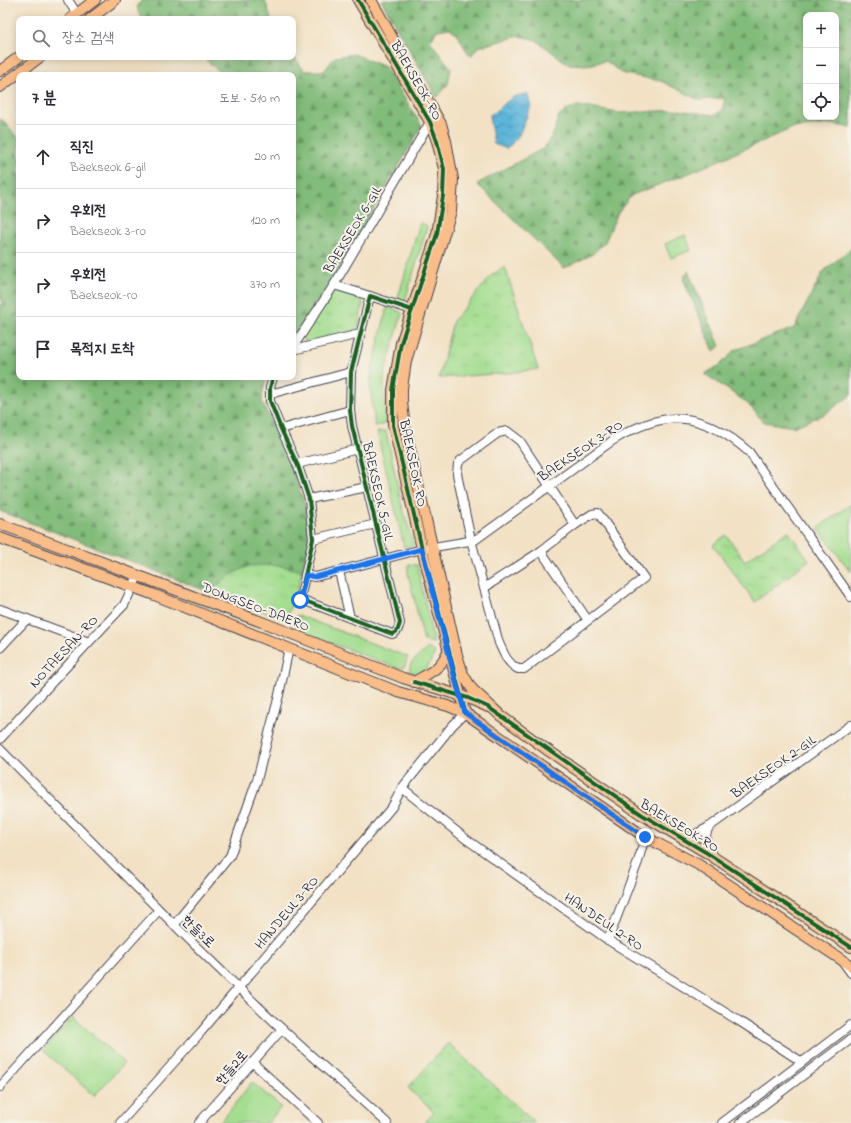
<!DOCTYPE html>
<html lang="ko">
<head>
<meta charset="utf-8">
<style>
	body { margin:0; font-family:"Indie Flower","Poor Story",sans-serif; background:#f7f7f7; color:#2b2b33 }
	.controls { position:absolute; right:12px; top:12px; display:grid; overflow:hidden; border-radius:8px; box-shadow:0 2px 10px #0003 }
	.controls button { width:36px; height:36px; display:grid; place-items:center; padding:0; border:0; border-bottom:1px solid #e1e1e2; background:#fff; color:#2b2b33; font:20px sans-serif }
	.stop { position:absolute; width:12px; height:12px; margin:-9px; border:3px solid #1a73e8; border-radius:50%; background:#fff }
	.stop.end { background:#1a73e8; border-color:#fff; box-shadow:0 1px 4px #0008 }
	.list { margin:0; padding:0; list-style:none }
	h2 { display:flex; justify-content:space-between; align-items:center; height:52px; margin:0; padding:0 16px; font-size:17px }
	h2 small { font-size:13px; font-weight:400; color:#7c7c81 }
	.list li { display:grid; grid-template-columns:26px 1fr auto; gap:12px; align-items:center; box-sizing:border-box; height:64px; padding:0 16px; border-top:1px solid #e1e1e2 }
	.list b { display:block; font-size:15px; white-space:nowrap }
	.list p { margin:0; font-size:13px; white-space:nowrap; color:#7c7c81 }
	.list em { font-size:13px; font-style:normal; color:#7c7c81 }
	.icon { flex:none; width:22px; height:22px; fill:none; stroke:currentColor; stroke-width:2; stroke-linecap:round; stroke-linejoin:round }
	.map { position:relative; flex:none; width:851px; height:1123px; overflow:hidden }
	.search { position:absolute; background:#fff; box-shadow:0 2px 10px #0003; left:16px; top:16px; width:280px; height:44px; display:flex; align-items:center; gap:10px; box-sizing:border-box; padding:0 14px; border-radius:8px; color:#7c7c81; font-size:15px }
	.panel { position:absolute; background:#fff; box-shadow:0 2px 10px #0003; left:16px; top:72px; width:280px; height:308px; border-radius:8px }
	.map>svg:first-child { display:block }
	.grass { fill:#a3dd8f; stroke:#628065 }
	.forest { fill:url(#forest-firs); stroke:#526f5a; fill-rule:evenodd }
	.park { fill:url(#park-tufts); stroke:#628065 }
	.water { fill:url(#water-waves); stroke:#406c8a }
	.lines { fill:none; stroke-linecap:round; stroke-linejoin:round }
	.minor-casing { stroke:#413f50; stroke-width:10 }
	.major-casing { stroke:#413f50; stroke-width:12 }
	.minor { stroke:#fff; stroke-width:8 }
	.major { stroke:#f8bd89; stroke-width:10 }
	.cycleway-casing { stroke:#f7f3e8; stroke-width:6 }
	.cycleway { stroke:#1b5e20; stroke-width:4 }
	.route { stroke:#1a73e8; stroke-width:5 }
	.labels { text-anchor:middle; stroke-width:4; stroke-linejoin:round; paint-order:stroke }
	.street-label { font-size:14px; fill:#22223b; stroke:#f7f3e8 }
</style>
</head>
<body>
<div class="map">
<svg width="851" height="1123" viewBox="0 0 851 1123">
	<defs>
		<pattern id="forest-firs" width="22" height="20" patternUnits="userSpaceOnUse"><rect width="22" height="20" fill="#82bc7a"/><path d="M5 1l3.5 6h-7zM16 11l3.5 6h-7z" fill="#6a9865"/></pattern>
		<pattern id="park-tufts" width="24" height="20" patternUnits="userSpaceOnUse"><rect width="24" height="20" fill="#a3dd8f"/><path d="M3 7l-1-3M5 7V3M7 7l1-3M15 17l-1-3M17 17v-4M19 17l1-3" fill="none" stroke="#8cbd7c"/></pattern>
		<pattern id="water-waves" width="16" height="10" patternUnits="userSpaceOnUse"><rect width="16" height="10" fill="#5db5da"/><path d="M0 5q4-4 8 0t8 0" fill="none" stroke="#4c93b2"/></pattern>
	</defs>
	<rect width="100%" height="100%" fill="#f7f3e8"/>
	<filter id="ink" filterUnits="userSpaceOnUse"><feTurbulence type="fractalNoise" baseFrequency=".025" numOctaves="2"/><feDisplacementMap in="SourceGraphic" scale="8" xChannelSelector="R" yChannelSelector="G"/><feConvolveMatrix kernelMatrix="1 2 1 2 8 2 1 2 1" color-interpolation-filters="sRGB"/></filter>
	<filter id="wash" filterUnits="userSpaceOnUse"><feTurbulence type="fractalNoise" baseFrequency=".012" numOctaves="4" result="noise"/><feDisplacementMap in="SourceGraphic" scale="16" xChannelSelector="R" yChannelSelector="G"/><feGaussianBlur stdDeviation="0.9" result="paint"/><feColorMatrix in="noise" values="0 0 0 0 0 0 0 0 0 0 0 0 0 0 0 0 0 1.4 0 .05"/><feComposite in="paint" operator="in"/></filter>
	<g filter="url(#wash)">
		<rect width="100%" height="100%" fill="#f2e1c4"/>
		<g class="grass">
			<path d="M 420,223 L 425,224 L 427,227 L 405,301 L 402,302 L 397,301 Z"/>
			<path d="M 389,307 L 401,312 L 402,314 L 384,376 L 385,424 L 375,426 L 370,388 L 372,370 L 387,308 Z"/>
			<path d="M 386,431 L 401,502 L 413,543 L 412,546 L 404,547 L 377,432 Z"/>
			<path d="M 851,504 L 851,572 L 818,528 Z"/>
			<path d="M 409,564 L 417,565 L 434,643 L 424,641 L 408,573 L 408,566 Z"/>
			<path d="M 297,615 L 408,657 L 404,667 L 398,668 L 293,629 L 292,627 Z"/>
			<path d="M 428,648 L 435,653 L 426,670 L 417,674 L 409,671 L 411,663 Z"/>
			<path d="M 73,1017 L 124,1063 L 94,1096 L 43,1050 Z"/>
			<path d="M 252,1082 L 281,1107 L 268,1123 L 220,1123 Z"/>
		</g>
		<g class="forest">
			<path d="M 144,0 L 265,0 L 271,19 L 144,19 L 139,15 L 137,5 Z"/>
			<path d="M 381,0 L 851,0 L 851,128 L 831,124 L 793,128 L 692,172 L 632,195 L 618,212 L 605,242 L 593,254 L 564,268 L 477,184 L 544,148 L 554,133 L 558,117 L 568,109 L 578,106 L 619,113 L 678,110 L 714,115 L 722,111 L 725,98 L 699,100 L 661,81 L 621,73 L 606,61 L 587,65 L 568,64 L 536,40 L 519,36 L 478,47 L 471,56 C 460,45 463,37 450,28 L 437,30 L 430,41 L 451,68 L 448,84 L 437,98 ZM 806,15 L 836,15 L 836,117 L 806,117 Z"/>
			<path d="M 354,54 L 385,67 L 422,126 L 329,285 L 293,339 L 293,75 L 223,75 L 203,57 L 293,57 L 293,56 L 305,71 L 324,71 L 335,57 Z"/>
			<path d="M 0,119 L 5,122 L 19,139 L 19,377 L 267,377 L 263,390 L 262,402 L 289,461 L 305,505 L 309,543 L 302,571 L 281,566 L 219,583 L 209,592 L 120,557 L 0,511 L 0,305 L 2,302 L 0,292 Z"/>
			<path d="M 851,248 L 851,395 L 825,414 L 793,427 L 764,422 L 746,402 L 705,374 L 720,365 L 735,350 L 794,328 L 823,272 Z"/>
			<path d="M 688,271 L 720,346 L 714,351 L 683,279 Z"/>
		</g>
		<g class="park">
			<path d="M 685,235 L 691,250 L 671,258 L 665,244 Z"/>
			<path d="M 505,267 L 538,369 L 508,373 L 439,378 L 453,321 L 493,274 Z"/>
			<path d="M 335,289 L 358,294 L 363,303 L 358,328 L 354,332 L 305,344 L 304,333 Z"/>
			<path d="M 788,531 L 809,560 L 755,602 L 713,545 L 726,535 L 745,561 Z"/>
			<path d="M 267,565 L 281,566 L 302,571 L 296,596 L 285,619 L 209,592 L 230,575 L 249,566 Z"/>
			<path d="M 448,1043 L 535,1123 L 424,1123 L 434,1112 L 408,1088 Z"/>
		</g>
		<path class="water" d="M 528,93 L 531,106 L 519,135 L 507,149 L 494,144 L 489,116 L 513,97 Z"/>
	</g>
	<g filter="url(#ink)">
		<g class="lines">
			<defs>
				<g id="minor">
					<path d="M 68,0 L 77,14"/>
					<path d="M 334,285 L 370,296"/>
					<path d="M 293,347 L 334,285 L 430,122"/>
					<path d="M 293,350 L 360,334"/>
					<path d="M 273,377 L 270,388 L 270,401 L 281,429 L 298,466 L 309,499 L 313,539 L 300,599 L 392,634 C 398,632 398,629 400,623 L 352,426 L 350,410 L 351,372 L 370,296 L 412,310"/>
					<path d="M 270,394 L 351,372"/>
					<path d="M 281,429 L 350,410"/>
					<path d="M 507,431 L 520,441 L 575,525 L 592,514 L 598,513 L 644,578 L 524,669 L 518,669 C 507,663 504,654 499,643 L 471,540 L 457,474 L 458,464 L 460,461 L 498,433 Z"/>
					<path d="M 297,464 L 358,449"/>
					<path d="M 309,499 L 367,487"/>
					<path d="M 313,539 L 376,524"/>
					<path d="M 541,551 L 587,619"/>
					<path d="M 339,571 L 350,618"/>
					<path d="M 305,575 L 315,577 L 422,549 L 475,540 L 612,441 C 665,408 702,411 749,452 L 851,597"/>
					<path d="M 484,588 L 541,551 L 575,525"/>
					<path d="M 0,609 L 89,642"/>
					<path d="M 0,648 L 27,619"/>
					<path d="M 0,739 L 89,642 L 124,605 L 138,576"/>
					<path d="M 0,749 C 93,843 185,938 281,1028 C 316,1061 352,1091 387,1123"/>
					<path d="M 402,788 L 466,839 L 608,940 L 739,1021 L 802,1062"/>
					<path d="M 709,827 C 703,838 706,847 714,856"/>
					<path d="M 679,837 L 692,836 L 709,827 L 851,725"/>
					<path d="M 174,925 L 230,856 L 257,780 L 279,695 L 289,648"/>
					<path d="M 608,940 L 638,862 L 645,837"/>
					<path d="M 843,962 L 851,973"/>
					<path d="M 252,1062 L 318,1123"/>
					<path d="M 0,1087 L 159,910"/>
					<path d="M 120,1123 L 201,1032 L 392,807 L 402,788 L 452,726 L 465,713"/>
					<path d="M 199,1123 L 282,1029"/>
					<path d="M 722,1123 L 851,1025"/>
					<path d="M 740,1123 L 851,1039"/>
				</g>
				<g id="major">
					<path d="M 358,0 L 430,122 L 437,141 L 444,169 L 443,196 L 437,234 L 401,343 L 393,390 L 393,425 L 422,549 L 465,713"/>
					<path d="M 371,0 L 441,124 L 446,141 L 453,179 L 451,211 L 406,361 L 402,388 L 402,402 L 404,420 L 409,445 L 457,655 L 463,674 L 472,689 L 501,716 L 546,749 L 641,814 L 707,853 L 851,947"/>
					<path d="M 70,19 L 95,0"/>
					<path d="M 90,19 L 115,0"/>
					<path d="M 0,71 L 19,57"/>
					<path d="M 0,87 L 40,57"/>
					<path d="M 0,524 L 267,624 L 403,678 L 468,698 L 488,707"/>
					<path d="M 0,538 L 152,594 L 398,692 L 448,706 L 465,713 L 645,837 L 699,865 L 851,966"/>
					<path d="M 414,682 C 429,673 441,669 448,651"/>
				</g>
			</defs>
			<use href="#minor" class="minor-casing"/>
			<use href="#major" class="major-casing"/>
			<use href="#minor" class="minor"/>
			<use href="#major" class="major"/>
			<defs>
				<g id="cycleway">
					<path d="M 358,0 L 430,122 L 437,141 L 444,169 L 443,196 L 437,234 L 401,343 L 393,390 L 393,425 L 422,549 L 465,713"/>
					<path d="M 273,377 L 270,388 L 270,401 L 281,429 L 298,466 L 309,499 L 313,539 L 300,599 L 392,634 C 398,632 398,629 400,623 L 352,426 L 350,410 L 351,372 L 370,296 L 412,310"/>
					<path d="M 414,682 L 468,698 L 488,707 L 641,814 L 707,853 L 851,947"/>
				</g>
			</defs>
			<use href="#cycleway" class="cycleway-casing"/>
			<use href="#cycleway" class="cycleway"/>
		</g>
	</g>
	<g class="lines" filter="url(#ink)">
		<path class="route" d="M 300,600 L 306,575 L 315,577 L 422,549 L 455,679 L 465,713 L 645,837"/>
	</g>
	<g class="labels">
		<g class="street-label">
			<text transform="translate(417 80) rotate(60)" y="5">BAEKSEOK-RO</text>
			<text transform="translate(352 229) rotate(-59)" y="5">BAEKSEOK 6-GIL</text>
			<text transform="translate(580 450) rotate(-34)" y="5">BAEKSEOK 3-RO</text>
			<text transform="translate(414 463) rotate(78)" y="5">BAEKSEOK-RO</text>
			<text transform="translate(379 491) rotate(77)" y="5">BAEKSEOK 5-GIL</text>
			<text transform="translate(256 606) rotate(21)" y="5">DONGSEO-DAERO</text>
			<text transform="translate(63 651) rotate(-47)" y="5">NOTAESAN-RO</text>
			<text transform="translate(773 766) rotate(-35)" y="5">BAEKSEOK 2-GIL</text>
			<text transform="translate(680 825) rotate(31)" y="5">BAEKSEOK-RO</text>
			<text transform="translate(286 912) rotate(-50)" y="5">HANDEUL 3-RO</text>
			<text transform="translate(604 921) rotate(34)" y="5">HANDEUL 2-RO</text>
			<text transform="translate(199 931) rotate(44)" y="5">한들3로</text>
			<text transform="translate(231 1067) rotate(-49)" y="5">한들2로</text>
		</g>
	</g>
</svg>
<div class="controls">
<button>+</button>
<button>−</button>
<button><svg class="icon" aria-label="locate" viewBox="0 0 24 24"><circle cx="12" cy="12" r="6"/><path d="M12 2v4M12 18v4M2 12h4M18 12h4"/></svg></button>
</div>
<div class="stop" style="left:300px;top:600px"></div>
<div class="stop end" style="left:645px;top:837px"></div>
<div class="search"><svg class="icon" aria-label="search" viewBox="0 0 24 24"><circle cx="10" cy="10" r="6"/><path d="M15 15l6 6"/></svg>장소 검색</div>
<section class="panel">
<h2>7 분<small>도보 · 510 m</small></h2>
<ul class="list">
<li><svg class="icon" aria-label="ahead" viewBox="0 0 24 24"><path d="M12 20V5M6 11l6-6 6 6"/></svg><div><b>직진</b><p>Baekseok 6-gil</p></div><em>20 m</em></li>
<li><svg class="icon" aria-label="right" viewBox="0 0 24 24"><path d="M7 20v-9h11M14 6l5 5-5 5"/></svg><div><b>우회전</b><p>Baekseok 3-ro</p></div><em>120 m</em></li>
<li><svg class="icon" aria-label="right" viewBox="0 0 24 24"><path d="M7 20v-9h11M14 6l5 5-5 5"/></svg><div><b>우회전</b><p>Baekseok-ro</p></div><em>370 m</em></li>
<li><svg class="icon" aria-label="arrive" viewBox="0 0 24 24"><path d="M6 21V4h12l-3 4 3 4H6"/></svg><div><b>목적지 도착</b></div></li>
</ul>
</section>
</div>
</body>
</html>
